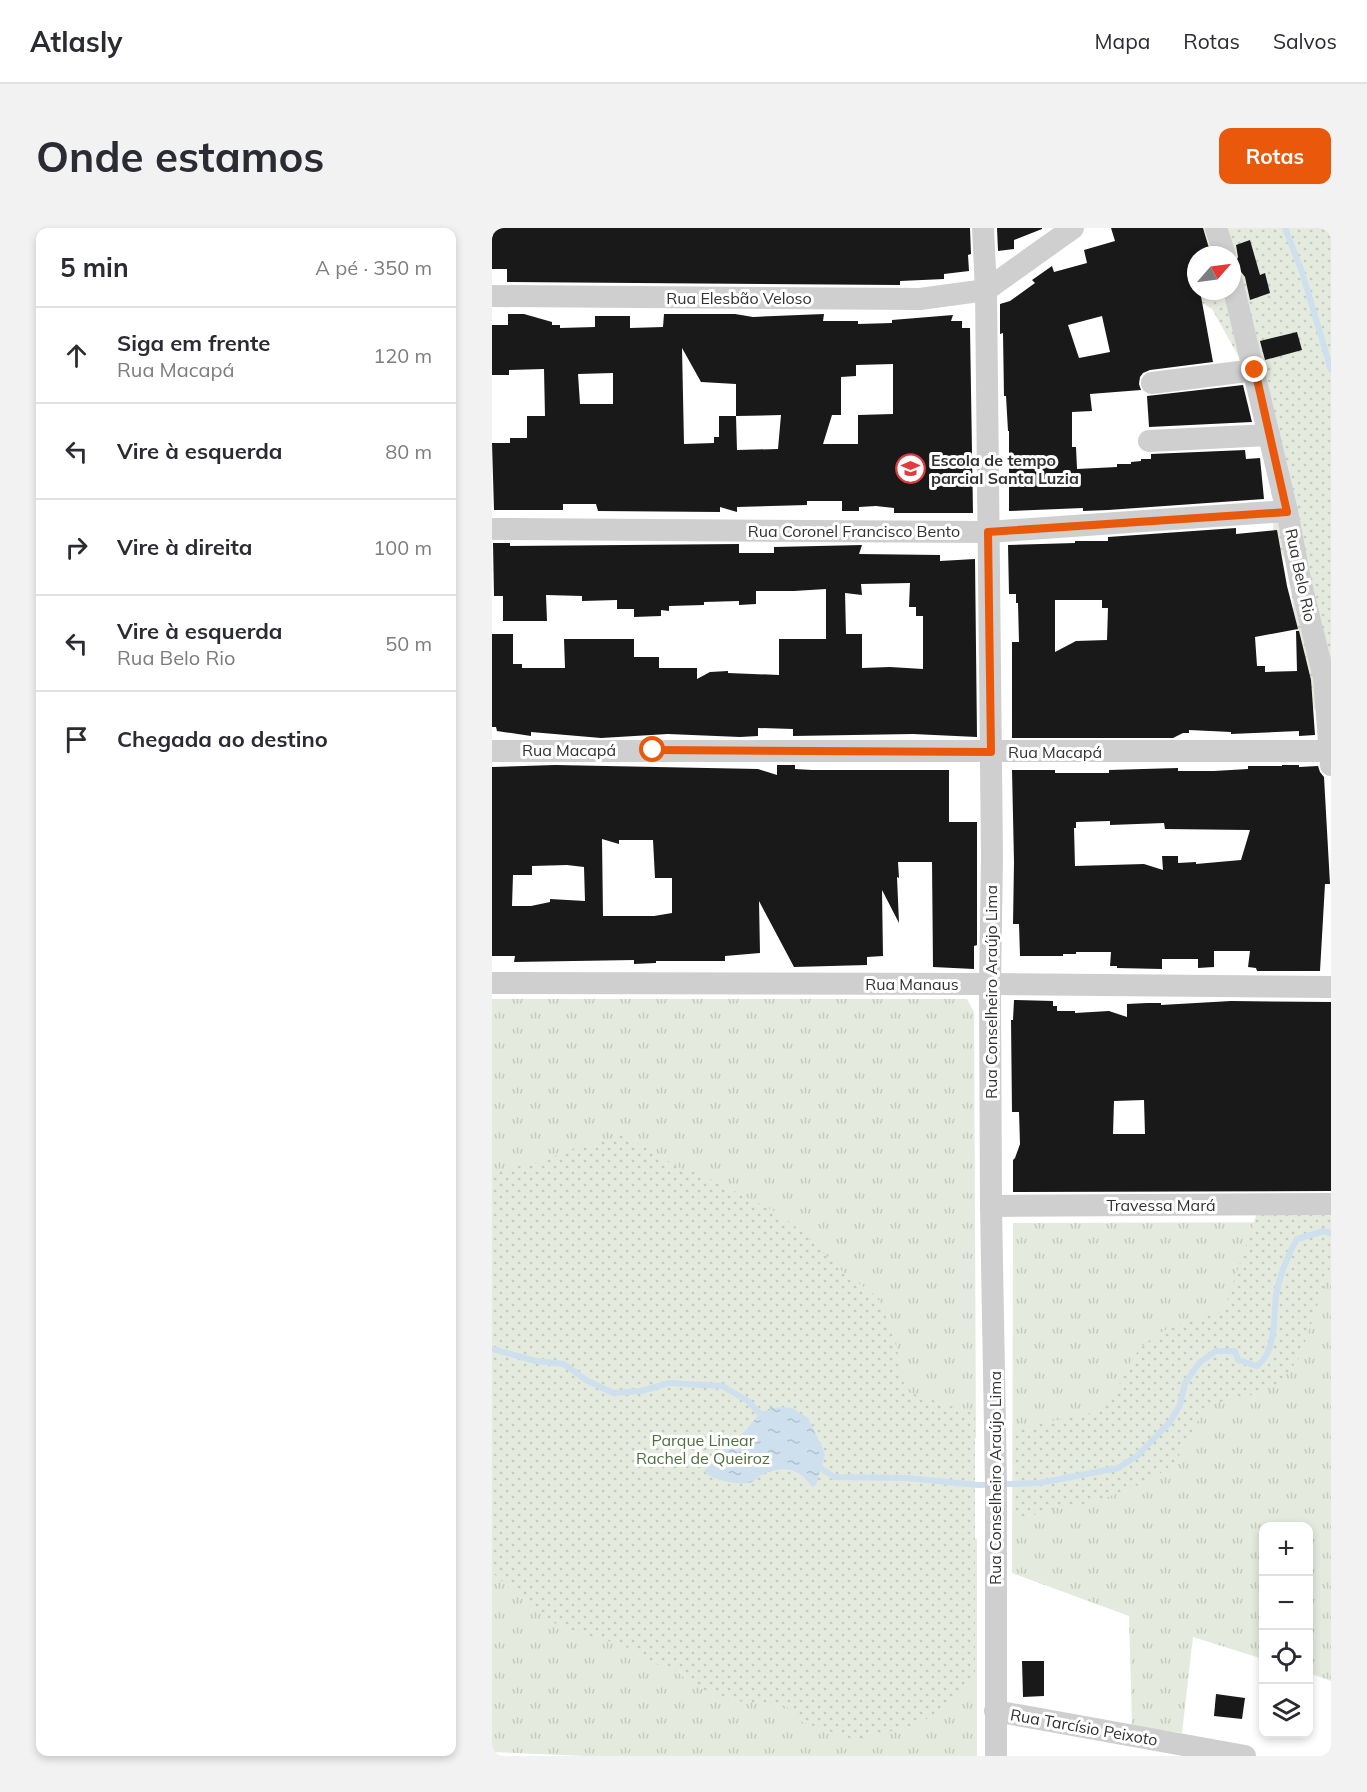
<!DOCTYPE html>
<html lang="pt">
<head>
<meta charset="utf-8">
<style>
	body { margin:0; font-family:Mulish,sans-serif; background:#f2f2f3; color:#2b2b33 }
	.controls { position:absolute; right:18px; bottom:18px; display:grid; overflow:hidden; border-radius:12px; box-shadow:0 3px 9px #0003 }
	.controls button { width:54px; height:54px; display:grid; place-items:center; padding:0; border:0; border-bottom:2px solid #e1e1e2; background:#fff; color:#2b2b33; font:30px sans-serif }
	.compass { position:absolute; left:695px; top:18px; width:54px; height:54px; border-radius:50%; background:#fff; box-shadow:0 3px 9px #0003; rotate:62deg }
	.stop { position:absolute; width:18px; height:18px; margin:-14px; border:4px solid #ea580c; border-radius:50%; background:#fff }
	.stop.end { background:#ea580c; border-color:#fff; box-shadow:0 2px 6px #0008 }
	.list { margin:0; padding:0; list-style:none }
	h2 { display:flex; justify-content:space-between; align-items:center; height:78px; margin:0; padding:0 24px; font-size:26px }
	h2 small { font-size:20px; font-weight:400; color:#7c7c81 }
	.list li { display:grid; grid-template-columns:39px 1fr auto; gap:18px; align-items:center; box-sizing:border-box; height:96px; padding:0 24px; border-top:2px solid #e1e1e2 }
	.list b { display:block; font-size:22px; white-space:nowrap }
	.list p { margin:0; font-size:20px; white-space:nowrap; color:#7c7c81 }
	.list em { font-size:20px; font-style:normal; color:#7c7c81 }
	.icon { flex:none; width:33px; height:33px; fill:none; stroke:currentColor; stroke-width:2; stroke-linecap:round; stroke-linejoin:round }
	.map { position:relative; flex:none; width:839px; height:1528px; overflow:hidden; border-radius:12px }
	header { display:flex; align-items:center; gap:36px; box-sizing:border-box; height:84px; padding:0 30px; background:#fff; border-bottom:2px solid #e1e1e2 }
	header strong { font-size:28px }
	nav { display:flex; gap:33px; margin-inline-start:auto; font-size:21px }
	.intro { display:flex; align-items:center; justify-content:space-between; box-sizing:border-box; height:144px; padding:0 36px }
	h1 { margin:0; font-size:42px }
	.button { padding:15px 27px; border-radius:12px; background:#ea580c; color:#fff; font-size:21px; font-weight:700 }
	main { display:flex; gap:36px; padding:0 36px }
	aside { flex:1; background:#fff; border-radius:12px; box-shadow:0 3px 9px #0003 }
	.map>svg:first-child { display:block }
	.grass { fill:url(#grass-tufts) }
	.park { fill:url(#park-dots); fill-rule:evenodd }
	.water { fill:url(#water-ripples) }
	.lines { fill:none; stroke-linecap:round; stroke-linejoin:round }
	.stream { stroke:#cedfed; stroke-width:6 }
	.building { fill:#191919; fill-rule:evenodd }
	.minor { stroke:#cfcfcf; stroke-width:22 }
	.route { stroke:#ea580c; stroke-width:8 }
	.labels { text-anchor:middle; stroke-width:6; stroke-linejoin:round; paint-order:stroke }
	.street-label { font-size:16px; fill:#323232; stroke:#fff }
	.poi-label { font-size:16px; font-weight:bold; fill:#323232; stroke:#fff; text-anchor:start }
	.park-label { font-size:16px; fill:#526e3f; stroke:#fff }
</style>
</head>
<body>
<header>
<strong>Atlasly</strong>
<nav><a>Mapa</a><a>Rotas</a><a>Salvos</a></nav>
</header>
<div class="intro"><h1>Onde estamos</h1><a class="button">Rotas</a></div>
<main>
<aside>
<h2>5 min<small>A pé · 350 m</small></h2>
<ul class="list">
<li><svg class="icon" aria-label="ahead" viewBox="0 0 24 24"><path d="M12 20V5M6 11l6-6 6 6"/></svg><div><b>Siga em frente</b><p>Rua Macapá</p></div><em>120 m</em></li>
<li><svg class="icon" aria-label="left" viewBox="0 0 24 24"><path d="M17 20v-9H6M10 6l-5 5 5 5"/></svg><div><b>Vire à esquerda</b></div><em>80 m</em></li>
<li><svg class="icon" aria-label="right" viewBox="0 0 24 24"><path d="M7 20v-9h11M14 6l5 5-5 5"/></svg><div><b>Vire à direita</b></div><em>100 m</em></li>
<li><svg class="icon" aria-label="left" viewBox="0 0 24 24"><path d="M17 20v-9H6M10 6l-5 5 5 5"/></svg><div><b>Vire à esquerda</b><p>Rua Belo Rio</p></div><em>50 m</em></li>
<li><svg class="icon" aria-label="arrive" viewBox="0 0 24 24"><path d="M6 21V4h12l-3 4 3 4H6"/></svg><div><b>Chegada ao destino</b></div></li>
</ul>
</aside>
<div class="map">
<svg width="839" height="1528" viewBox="0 0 839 1528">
	<defs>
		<pattern id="grass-tufts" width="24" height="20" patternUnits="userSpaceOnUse" patternTransform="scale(1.5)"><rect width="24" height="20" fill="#e4ebde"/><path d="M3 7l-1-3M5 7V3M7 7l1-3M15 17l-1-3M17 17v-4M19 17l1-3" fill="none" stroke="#c4cabf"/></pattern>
		<pattern id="park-dots" width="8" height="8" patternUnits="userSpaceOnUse" patternTransform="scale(1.5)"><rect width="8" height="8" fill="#e4ebde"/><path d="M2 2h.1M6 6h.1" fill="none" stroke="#c4cabf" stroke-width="1.8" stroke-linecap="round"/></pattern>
		<pattern id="water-ripples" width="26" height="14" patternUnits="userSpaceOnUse" patternTransform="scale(1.5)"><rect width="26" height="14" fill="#cedfed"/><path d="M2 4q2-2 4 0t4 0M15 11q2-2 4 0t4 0" fill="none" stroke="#b1c0cc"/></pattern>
	</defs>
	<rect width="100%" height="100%" fill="#fff"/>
	<g class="grass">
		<path d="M 0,771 L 475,771 L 482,784 L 484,1210 L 402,1224 L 0,984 Z"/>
		<path d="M 839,994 L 839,1453 L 817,1445 L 816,1298 L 772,1298 L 771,1431 L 701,1409 L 690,1505 L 640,1498 L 637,1388 L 520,1345 L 521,995 Z"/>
		<path d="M 485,1311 L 485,1528 L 93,1528 L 0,1524 L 0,1330 L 373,1332 Z"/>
	</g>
	<g class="park">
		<path d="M 665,0 L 839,0 L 839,497 L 818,477 L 807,434 L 804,397 L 795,337 L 781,305 L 782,275 L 779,266 L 779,221 L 753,140 L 720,81 L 696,66 ZM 704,27 L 740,27 L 740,63 L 704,63 Z"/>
		<path d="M 132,907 L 188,940 L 208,946 L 286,985 L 309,1003 L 350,1043 L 387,1070 L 404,1117 L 412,1156 L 416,1164 L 483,1186 L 483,1447 L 464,1469 L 428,1496 L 363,1512 L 310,1494 L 295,1479 L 230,1471 L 196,1453 L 182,1441 L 174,1442 L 147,1425 L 125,1415 L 97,1409 L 62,1395 L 13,1356 L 0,1344 L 0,944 L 56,932 L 69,924 Z"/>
		<path d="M 765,985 L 839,985 L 839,1037 L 808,1129 L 785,1158 L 756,1168 L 724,1175 L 712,1181 L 683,1235 L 657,1253 L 600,1275 L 565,1280 L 547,1286 L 523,1289 L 523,1200 C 533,1201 541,1196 550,1194 C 566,1192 604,1188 615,1176 C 629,1160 634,1133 652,1117 C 674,1097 703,1090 731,1084 Z"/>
	</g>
	<path class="water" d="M 291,1179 L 300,1180 L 316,1190 L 330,1219 L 333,1227 L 324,1257 L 320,1259 C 308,1240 291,1237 271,1246 C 267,1248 264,1252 260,1254 C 250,1258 217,1252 212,1243 L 223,1232 L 224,1228 L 246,1211 L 269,1184 L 280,1180 Z"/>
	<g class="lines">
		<g class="stream">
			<path d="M 793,0 L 810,44 L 839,142"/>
			<path d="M 0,1121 L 44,1133 L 72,1136 L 94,1152 L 121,1165 L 149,1163 L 177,1155 L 230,1158 L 256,1173 L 273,1191"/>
			<path d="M 323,1236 L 342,1249 L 415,1250 L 486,1257 L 547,1255 L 626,1240 L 645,1228 L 678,1194 L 688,1177 L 693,1155 L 708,1134 L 724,1123 L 743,1123 L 746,1132 L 765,1138 C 785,1122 781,1092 784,1068 C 787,1048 795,1029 805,1011 L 832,1003 L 839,1005"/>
		</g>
	</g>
	<g class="building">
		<path d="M 0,0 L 478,0 L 479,26 L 476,27 L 477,43 L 452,46 L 452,51 L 408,53 L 408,57 L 15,54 L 15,41 L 0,41 Z"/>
		<path d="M 505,0 L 550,0 L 550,1 L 522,12 L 522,21 L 506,23 Z"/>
		<path d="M 619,0 L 711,0 L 719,27 L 704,27 L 704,63 L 708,63 L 721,134 L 658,142 L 651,145 L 648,149 L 647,156 L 649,162 L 598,166 L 600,183 L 580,184 L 580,219 L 584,219 L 585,241 L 625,239 L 625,236 L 639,236 L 639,234 L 649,233 L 649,231 L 659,231 L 659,226 L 753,222 L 754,231 L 768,230 L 772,271 L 616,282 L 591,283 L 591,280 L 517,283 L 517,203 L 516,203 L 514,168 L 512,168 L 511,105 L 508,106 L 508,76 L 518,73 L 543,55 L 540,52 L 560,38 L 562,44 L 595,35 L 592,22 L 623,13 ZM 610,88 L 618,124 L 587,130 L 576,97 Z"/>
		<path d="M 758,12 L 768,47 L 773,45 L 778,65 L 758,72 L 753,49 L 743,36 L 746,29 L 744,17 Z"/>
		<path d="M 16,86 L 32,86 L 60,94 L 60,97 L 68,97 L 68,100 L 103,99 L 103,88 L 138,88 L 138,100 L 171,99 L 172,86 L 243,86 L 261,89 L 332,86 L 331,93 L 366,93 L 366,96 L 400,95 L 400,92 L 461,87 L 459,93 L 470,93 L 470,100 L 478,100 L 481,285 L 402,285 L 402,280 L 384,278 L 367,279 L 367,283 L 350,283 L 350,273 L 315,273 L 315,277 L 245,279 L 245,284 L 228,279 L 228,284 L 106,283 L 104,276 L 71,276 L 71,282 L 2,282 L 0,215 L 18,215 L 18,210 L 35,210 L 35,188 L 53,188 L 52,141 L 17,142 L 17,147 L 0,147 L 0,97 L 16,97 ZM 190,120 L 209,154 L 244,156 L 244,188 L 289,187 L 286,221 L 245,222 L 244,188 L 227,188 L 227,209 L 222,209 L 222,215 L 192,216 ZM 401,136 L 401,186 L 366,187 L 366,216 L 331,216 L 340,187 L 349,187 L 349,149 L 364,148 L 364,137 ZM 121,145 L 121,176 L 88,176 L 86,146 Z"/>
		<path d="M 805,104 L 810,122 L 773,132 L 768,113 Z"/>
		<path d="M 751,157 L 760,194 L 657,199 L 655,168 Z"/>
		<path d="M 744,300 L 744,306 L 785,302 L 795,358 L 806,401 L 763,409 L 765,438 L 773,438 L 773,444 L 805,443 L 804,403 L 807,403 L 819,452 L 823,507 L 807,508 L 807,503 L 739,506 L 739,504 L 697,502 L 697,505 L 691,505 L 681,510 L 520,510 L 520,414 L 527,414 L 526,375 L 524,375 L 524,366 L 517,366 L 516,317 L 583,315 L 583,313 L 616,313 L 616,309 ZM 563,372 L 610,372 L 610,380 L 616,380 L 615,412 L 584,413 L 563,424 Z"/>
		<path d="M 1,315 L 18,315 L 18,318 L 247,316 L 247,325 L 282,325 L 282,319 L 370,317 L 367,326 L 448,327 L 448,333 L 483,331 L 485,509 L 421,506 L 301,508 L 301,501 L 266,500 L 266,508 L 248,509 L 176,506 L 109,510 L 39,504 L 39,508 L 5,503 L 4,499 L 0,499 L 0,406 L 21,406 L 21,436 L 30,436 L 30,440 L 73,440 L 72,411 L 142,411 L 142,429 L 167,429 L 167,440 L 205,440 L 205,451 L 218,444 L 236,443 L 236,445 L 287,447 L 287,411 L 334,411 L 334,361 L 302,363 L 264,363 L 264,376 L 247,377 L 247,373 L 212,374 L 212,377 L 177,378 L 177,383 L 169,382 L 169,388 L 142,389 L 142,381 L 125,381 L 125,372 L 90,373 L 90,368 L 54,367 L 55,393 L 11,393 L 11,368 L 2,368 ZM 418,355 L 417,379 L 424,379 L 424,388 L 431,388 L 431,441 L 398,439 L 370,440 L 370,406 L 354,406 L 353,365 L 370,367 L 369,356 Z"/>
		<path d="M 63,537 L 266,541 L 285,547 L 285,537 L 303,537 L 303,541 L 320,542 L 457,542 L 457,594 L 485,594 L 485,717 L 482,718 L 482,741 L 441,739 L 440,634 L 406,634 L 407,650 L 405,649 L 407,695 L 390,662 L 391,728 L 375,729 L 375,737 L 302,739 L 267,673 L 268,725 L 233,728 L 233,733 L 164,733 L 164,735 L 142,736 L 142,732 L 22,734 L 23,728 L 0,728 L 0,539 ZM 110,611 L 127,616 L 127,612 L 161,612 L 163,650 L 180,650 L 180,685 L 162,688 L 111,688 ZM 75,637 L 92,639 L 93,673 L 58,671 L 58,674 L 39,678 L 20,678 L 21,647 L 40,647 L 40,638 Z"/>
		<path d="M 790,537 L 807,537 L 807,539 L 826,538 L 828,544 L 832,549 L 838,656 L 833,656 L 828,743 L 765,743 L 764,740 L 756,739 L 758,723 L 722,723 L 722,739 L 706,740 L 706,731 L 670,731 L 670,741 L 625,740 L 625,738 L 618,738 L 619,724 L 584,724 L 584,726 L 571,726 L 571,728 L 528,728 L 527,696 L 521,696 L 522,634 L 520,542 L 563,542 L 563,545 L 617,545 L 617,542 L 686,540 L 686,543 L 722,543 L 756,541 L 756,538 L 790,538 ZM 618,593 L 618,597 L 672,595 L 673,601 L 758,602 L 749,632 L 704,636 L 704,634 L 686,635 L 686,628 L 670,628 L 671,642 L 652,636 L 583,638 L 582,600 L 584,600 L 584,594 Z"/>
		<path d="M 522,772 L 561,773 L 561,778 L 565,778 L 565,783 L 583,783 L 583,785 L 617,783 L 635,789 L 635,776 L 655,775 L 669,775 L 669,777 L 739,773 L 839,774 L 839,963 L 521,964 L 521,932 L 523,930 L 528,916 L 527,884 L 520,884 L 519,792 L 521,792 ZM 652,872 L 653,906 L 621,906 L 622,873 Z"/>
		<path d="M 530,1433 L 552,1433 L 552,1468 L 531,1469 Z"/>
		<path d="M 724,1466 L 753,1470 L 750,1491 L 722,1488 Z"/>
	</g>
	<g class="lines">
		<g class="minor">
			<path d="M 491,0 L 494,62 L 500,630 L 498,756 L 499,978 L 504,1256 L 504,1528"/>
			<path d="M 724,0 L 733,27"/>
			<path d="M 740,53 L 795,283 L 808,352 L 832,450 L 839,537"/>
			<path d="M 0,68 L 428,71 L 494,62 L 581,0"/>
			<path d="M 660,155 L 763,142"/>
			<path d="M 657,213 L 777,207"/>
			<path d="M 0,301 L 496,304 L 795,283"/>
			<path d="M 0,523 L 838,523"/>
			<path d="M 0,755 L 498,756 L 839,759"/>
			<path d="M 499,978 L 839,976"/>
			<path d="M 503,1483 L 753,1528"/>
		</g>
	</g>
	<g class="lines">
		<path class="route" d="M 161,522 L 499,524 L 496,304 L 795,284 L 763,142"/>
	</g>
	<defs>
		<symbol id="school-ring" viewBox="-11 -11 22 22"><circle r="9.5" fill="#fff" stroke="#e33a3d" stroke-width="1.5"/><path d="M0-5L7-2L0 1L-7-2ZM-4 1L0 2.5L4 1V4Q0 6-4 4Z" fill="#e33a3d"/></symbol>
	</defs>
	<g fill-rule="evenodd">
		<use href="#school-ring" x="402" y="224" width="33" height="33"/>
	</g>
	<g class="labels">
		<g class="street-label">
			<text x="247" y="76">Rua Elesbão Veloso</text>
			<text x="362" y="309">Rua Coronel Francisco Bento</text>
			<text transform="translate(809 347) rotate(78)" y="6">Rua Belo Rio</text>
			<text x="77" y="528">Rua Macapá</text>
			<text x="563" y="530">Rua Macapá</text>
			<text x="420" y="762">Rua Manaus</text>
			<text transform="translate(499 764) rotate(-90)" y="6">Rua Conselheiro Araújo Lima</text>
			<text x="669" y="983">Travessa Mará</text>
			<text transform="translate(503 1250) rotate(-90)" y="6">Rua Conselheiro Araújo Lima</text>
			<text transform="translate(592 1499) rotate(10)" y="6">Rua Tarcísio Peixoto</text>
		</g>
		<g class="poi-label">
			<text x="439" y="238">Escola de tempo<tspan x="439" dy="18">parcial Santa Luzia</tspan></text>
		</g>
		<g class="park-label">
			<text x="211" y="1218">Parque Linear<tspan x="211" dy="18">Rachel de Queiroz</tspan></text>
		</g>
	</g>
</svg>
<div class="controls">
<button>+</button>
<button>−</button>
<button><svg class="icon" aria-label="locate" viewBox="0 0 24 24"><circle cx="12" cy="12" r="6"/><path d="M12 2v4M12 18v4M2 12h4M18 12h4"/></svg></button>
<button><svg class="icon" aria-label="layers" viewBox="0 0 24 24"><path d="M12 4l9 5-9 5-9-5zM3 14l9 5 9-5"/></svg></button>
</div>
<svg class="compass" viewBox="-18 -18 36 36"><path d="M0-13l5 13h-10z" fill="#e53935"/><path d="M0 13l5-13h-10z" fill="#7c7c81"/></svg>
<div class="stop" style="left:161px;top:522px"></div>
<div class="stop end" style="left:763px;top:142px"></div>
</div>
</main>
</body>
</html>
